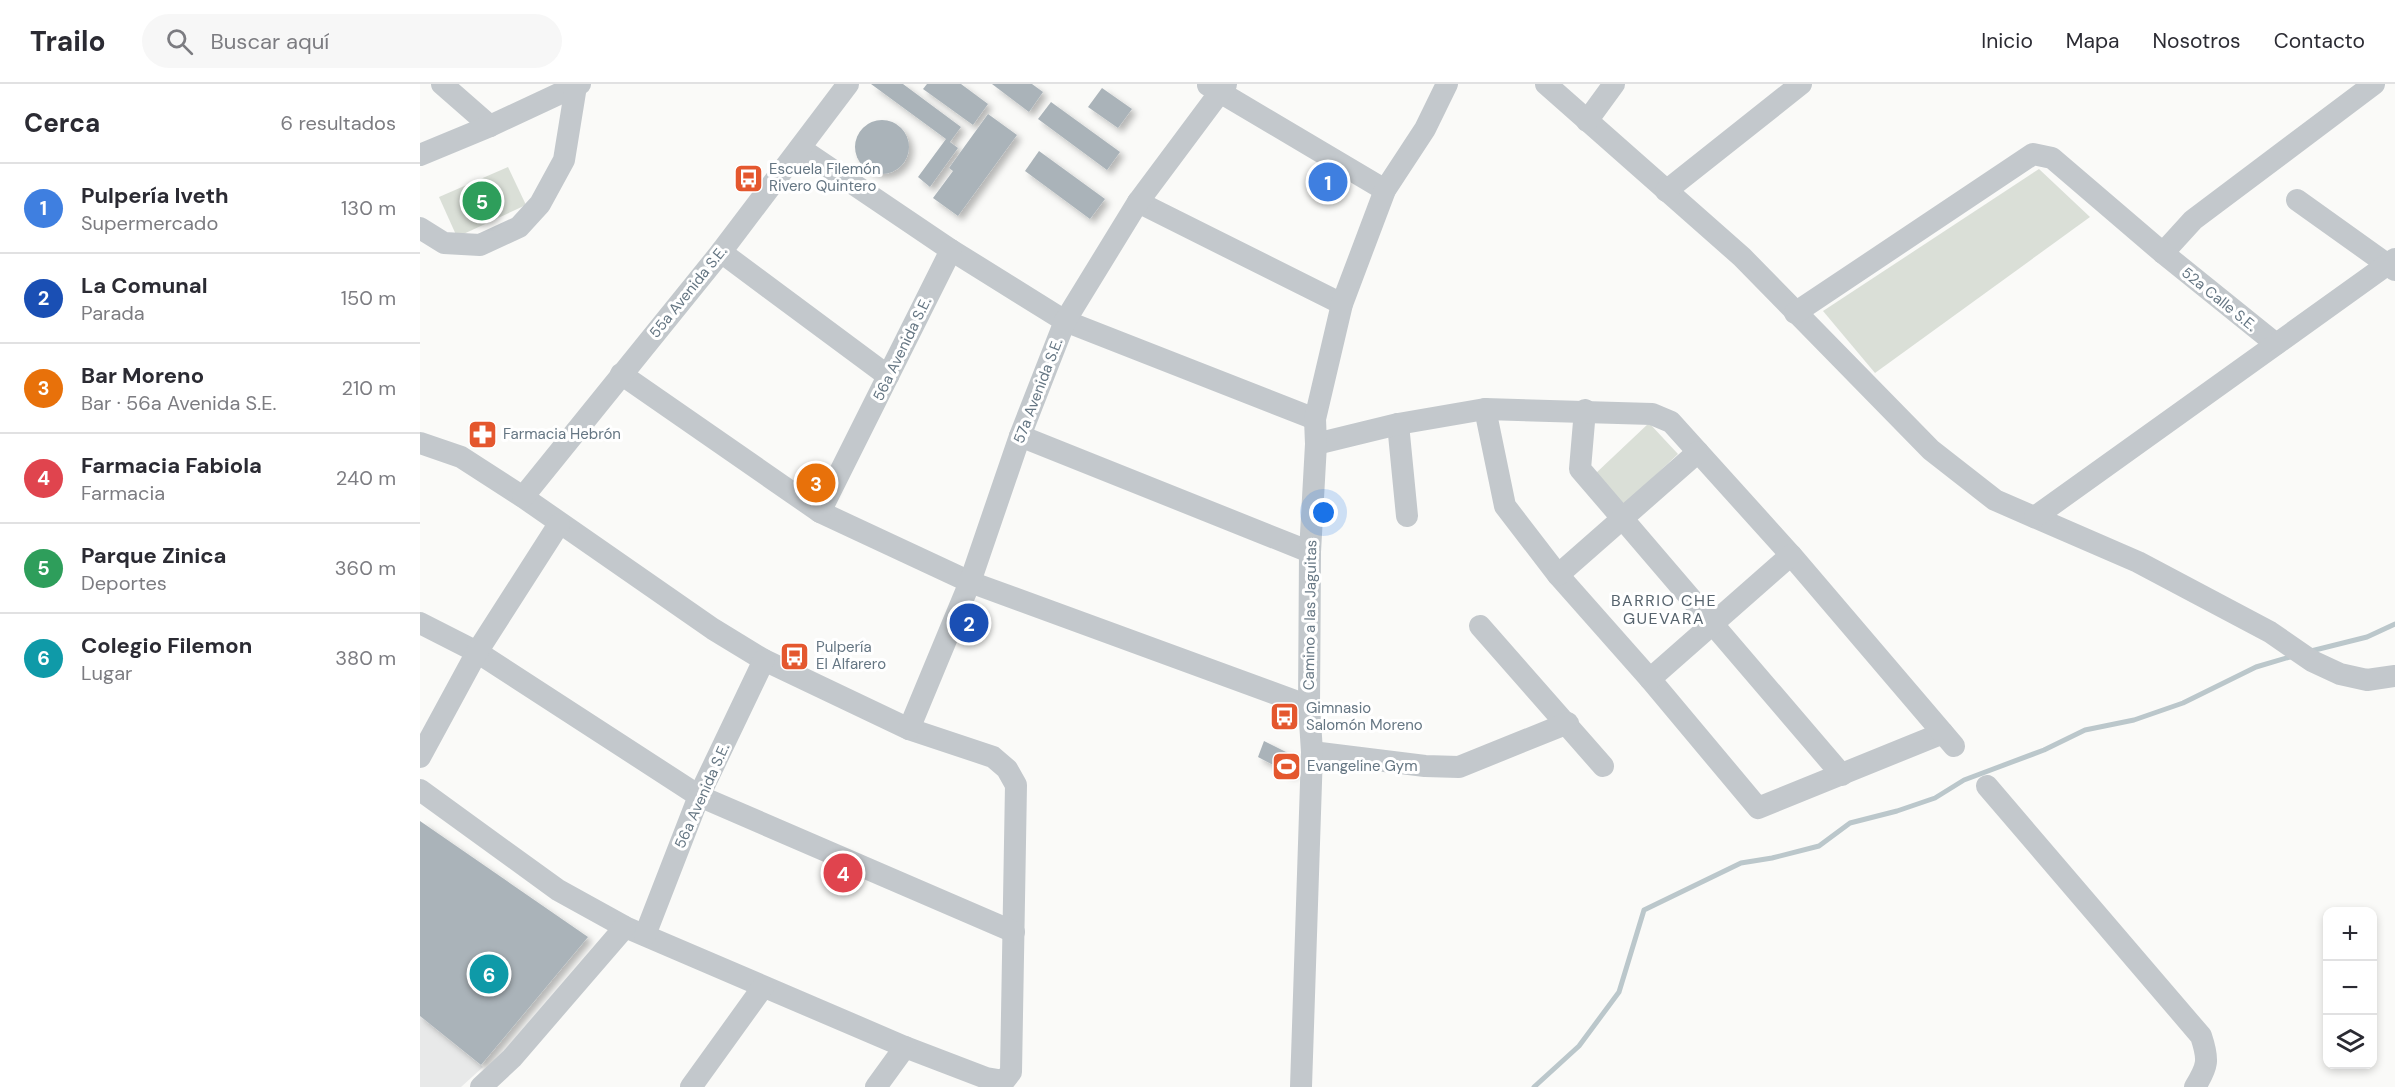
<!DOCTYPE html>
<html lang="es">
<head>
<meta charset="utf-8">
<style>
	body { margin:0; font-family:"DM Sans",sans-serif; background:#f7f7f7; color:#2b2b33 }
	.controls { position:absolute; right:18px; bottom:18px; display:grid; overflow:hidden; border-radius:12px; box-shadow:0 3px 9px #0003 }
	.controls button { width:54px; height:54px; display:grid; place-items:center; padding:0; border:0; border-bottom:2px solid #e1e1e2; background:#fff; color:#2b2b33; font:30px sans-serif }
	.you { position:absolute; left:904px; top:429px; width:21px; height:21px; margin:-15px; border:4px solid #fff; border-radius:50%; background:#1a73e8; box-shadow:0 0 0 9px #1a73e833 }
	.badge { display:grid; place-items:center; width:39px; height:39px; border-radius:50%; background:#ea580c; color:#fff; font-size:20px; font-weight:700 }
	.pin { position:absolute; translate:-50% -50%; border:3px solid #fff; box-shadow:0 2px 6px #0006 }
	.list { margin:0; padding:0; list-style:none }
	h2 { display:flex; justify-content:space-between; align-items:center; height:78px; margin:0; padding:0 24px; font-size:26px }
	h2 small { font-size:20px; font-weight:400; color:#7c7c81 }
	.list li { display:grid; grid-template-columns:39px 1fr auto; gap:18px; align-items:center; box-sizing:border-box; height:90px; padding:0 24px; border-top:2px solid #e1e1e2 }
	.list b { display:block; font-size:22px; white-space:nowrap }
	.list p { margin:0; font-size:20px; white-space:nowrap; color:#7c7c81 }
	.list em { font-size:20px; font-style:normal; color:#7c7c81 }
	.icon { flex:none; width:33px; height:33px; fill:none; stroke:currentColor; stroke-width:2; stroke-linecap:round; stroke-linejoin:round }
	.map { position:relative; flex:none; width:1975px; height:1003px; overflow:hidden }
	header { display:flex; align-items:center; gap:36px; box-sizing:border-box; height:84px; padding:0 30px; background:#fff; border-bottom:2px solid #e1e1e2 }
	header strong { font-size:28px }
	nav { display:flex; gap:33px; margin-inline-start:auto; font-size:21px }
	.search { width:420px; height:54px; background:#f7f7f7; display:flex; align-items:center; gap:15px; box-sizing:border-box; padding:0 21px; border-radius:33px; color:#7c7c81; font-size:22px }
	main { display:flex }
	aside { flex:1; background:#fff }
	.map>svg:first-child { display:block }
	.built { fill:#e8e9e9 }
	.green { fill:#dadfd7 }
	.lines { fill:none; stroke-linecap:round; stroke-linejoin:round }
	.stream { stroke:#bbc7cb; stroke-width:5 }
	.building { fill:#aab3b9; filter:url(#shadow) }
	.minor { stroke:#c3c8cc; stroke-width:22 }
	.labels { text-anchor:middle; stroke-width:6; stroke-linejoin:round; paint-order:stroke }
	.poi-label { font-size:15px; fill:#657683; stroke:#fff; text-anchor:start }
	.street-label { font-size:15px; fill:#657683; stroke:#fff }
	.neighbourhood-label { font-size:16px; letter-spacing:1.5px; fill:#57646e; stroke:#fff }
</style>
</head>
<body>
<header>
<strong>Trailo</strong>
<div class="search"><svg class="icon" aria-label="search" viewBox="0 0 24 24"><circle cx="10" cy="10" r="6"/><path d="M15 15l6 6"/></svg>Buscar aquí</div>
<nav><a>Inicio</a><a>Mapa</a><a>Nosotros</a><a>Contacto</a></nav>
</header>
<main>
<aside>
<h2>Cerca<small>6 resultados</small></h2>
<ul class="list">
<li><span class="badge" style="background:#3f7fe0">1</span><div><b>Pulpería Iveth</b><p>Supermercado</p></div><em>130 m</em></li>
<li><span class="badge" style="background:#1a4fb4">2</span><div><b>La Comunal</b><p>Parada</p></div><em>150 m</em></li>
<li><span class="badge" style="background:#e8710a">3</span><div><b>Bar Moreno</b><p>Bar · 56a Avenida S.E.</p></div><em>210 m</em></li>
<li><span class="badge" style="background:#e0444e">4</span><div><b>Farmacia Fabiola</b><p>Farmacia</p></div><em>240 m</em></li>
<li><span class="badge" style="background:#2e9e5b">5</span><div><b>Parque Zinica</b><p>Deportes</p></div><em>360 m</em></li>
<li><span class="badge" style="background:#0f9aa8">6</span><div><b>Colegio Filemon</b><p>Lugar</p></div><em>380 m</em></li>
</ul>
</aside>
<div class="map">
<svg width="1975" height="1003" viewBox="0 0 1975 1003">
	<defs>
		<filter id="shadow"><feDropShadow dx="4.5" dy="4.5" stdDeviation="3" flood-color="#0004"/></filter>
	</defs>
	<rect width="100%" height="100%" fill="#fafaf8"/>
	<path class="built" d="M 0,932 L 63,983 L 41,1003 L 0,1003 Z"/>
	<g class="green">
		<path d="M 88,83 L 106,121 L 37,153 L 19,113 Z"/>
		<path d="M 1619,85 L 1670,133 L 1455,289 L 1403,227 Z"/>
		<path d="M 1229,339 L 1258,370 L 1204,421 L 1175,390 Z"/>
	</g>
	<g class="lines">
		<g class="stream">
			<path d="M 1891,567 L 1947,553 L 1975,540"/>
			<path d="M 1114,1003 L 1159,962 L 1199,908 L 1224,826 L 1321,779 L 1352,774 L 1399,762 L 1430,739 L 1477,727 L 1515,714 L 1544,696 L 1624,666 L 1665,646 L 1714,636 L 1763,619 L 1836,583 L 1873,572"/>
		</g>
	</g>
	<g class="building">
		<path d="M 451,0 L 483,0 L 541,43 L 530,58 L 538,64 L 510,103 L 498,93 L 526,55 Z"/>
		<path d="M 507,0 L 541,0 L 568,20 L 553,41 L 503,5 Z"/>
		<path d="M 572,0 L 612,0 L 623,8 L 609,28 Z"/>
		<path d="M 682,4 L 712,25 L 698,44 L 668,23 Z"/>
		<path d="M 631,18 L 700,68 L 687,86 L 618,35 Z"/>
		<path d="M 568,30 L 597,51 L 538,132 L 513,114 L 533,87 L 529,84 Z"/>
		<circle cx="462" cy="63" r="27"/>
		<path d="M 619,67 L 685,115 L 670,135 L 605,87 Z"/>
		<path d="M 844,657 L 878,674 L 872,691 L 838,673 Z"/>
		<path d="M 0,737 L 168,853 L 61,981 L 0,932 Z"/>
	</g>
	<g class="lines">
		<g class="minor">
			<path d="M 22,0 L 70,42"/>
			<path d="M 1126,0 L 1322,173 L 1511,366 L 1575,416 L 1718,478 L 1850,548 L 1892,577 L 1920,590 L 1947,596 L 1975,592"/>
			<path d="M 788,1 L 965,106"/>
			<path d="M 1167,37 L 1194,0"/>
			<path d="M 380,64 L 531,166 L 645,237 L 895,335"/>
			<path d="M 0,71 L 70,42 L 160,0"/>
			<path d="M 1246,107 L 1381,0"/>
			<path d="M 1877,116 L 1975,186"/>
			<path d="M 718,118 L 922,220"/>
			<path d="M 0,144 L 24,159 L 60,161 L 99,143 L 120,120 L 144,76 L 156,2"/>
			<path d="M 301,168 L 468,292"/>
			<path d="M 1743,169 L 1773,136 L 1954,0"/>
			<path d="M 1375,229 L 1613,70 L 1632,74 L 1743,169 L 1856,260"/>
			<path d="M 201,290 L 400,428 L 550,498 L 889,622"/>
			<path d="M 1065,325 L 1085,422 L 1138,491 L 1230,595 L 1338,724 L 1523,649"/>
			<path d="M 1165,326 L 1160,385 L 1422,691"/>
			<path d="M 978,340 L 987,432"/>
			<path d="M 600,352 L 890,468"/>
			<path d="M 0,359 L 41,373 L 103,413 L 293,545 L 344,576 L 489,645 L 573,673 L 587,685 L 596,701 L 591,988 L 584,997 L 566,994 L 485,963 L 205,843 L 138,806 L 0,706"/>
			<path d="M 896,360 L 978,340 L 1065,325 L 1232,330 L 1251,338 L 1371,471 L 1534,662"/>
			<path d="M 103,413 L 301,168 L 428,0"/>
			<path d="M 400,428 L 531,166"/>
			<path d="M 1615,433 L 1975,175"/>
			<path d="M 1138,491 L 1278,368"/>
			<path d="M 0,539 L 57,568 L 279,712 L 594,848"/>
			<path d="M 1060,542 L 1183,682"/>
			<path d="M 1230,595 L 1371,471"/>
			<path d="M 489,645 L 550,498 L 600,352 L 645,237 L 718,118 L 806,0"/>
			<path d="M 892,668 L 1005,682 L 1039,683 L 1148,639"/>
			<path d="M 0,673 L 57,568 L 139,440"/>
			<path d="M 1567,702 L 1781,952 C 1789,976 1788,982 1775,1003"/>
			<path d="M 225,851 L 279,712 L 344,576"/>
			<path d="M 61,1003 L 92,974 L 205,843"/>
			<path d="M 271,1003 L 343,903"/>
			<path d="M 456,1003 L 485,963"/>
			<path d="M 881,1003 L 892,668 L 889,622 L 890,468 L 896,360 L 895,335 L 922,220 L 965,106 L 1005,45 L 1027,0"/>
		</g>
	</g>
	<defs>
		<symbol id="bus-square" viewBox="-11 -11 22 22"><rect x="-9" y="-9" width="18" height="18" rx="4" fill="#e4572e" stroke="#fff"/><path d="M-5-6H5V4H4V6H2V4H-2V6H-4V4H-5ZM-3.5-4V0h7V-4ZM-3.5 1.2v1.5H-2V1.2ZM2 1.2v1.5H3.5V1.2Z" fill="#fff"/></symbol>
		<symbol id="pharmacy-square" viewBox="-11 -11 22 22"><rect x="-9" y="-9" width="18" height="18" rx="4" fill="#e4572e" stroke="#fff"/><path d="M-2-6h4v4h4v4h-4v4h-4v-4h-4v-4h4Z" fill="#fff"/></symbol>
		<symbol id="stadium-square" viewBox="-11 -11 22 22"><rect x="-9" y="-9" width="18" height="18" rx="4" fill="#e4572e" stroke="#fff"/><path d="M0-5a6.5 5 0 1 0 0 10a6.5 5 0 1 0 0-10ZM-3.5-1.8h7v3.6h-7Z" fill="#fff"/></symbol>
	</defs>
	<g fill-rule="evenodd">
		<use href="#bus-square" x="312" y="78" width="33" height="33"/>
		<use href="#pharmacy-square" x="46" y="334" width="33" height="33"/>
		<use href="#bus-square" x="358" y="556" width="33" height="33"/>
		<use href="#bus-square" x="848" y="616" width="33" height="33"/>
		<use href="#stadium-square" x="850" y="666" width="33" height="33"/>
	</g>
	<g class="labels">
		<g class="poi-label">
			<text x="349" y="90">Escuela Filemón<tspan x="349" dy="17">Rivero Quintero</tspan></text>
			<text x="83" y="355">Farmacia Hebrón</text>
			<text x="396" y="568">Pulpería<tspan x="396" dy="17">El Alfarero</tspan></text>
			<text x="886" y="629">Gimnasio<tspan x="886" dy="17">Salomón Moreno</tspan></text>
			<text x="887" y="687">Evangeline Gym</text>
		</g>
		<g class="street-label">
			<text transform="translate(268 208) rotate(-51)" y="5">55a Avenida S.E.</text>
			<text transform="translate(1799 215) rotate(39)" y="5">52a Calle S.E.</text>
			<text transform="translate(482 265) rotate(-64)" y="5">56a Avenida S.E.</text>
			<text transform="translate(618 307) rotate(-69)" y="5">57a Avenida S.E.</text>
			<text transform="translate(890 531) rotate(-89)" y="5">Camino a las Jaguitas</text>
			<text transform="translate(282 712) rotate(-66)" y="5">56a Avenida S.E.</text>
		</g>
		<g class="neighbourhood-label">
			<text x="1244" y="522">BARRIO CHE<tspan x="1244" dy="18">GUEVARA</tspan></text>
		</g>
	</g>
</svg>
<div class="controls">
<button>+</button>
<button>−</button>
<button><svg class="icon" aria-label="layers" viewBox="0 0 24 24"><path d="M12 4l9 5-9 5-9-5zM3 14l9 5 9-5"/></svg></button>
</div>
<div class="you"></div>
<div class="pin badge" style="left:908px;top:98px;background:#3f7fe0">1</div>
<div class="pin badge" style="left:549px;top:539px;background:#1a4fb4">2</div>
<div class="pin badge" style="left:396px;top:399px;background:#e8710a">3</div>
<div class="pin badge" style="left:423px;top:789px;background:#e0444e">4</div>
<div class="pin badge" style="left:62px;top:117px;background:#2e9e5b">5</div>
<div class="pin badge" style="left:69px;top:890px;background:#0f9aa8">6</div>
</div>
</main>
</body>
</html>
